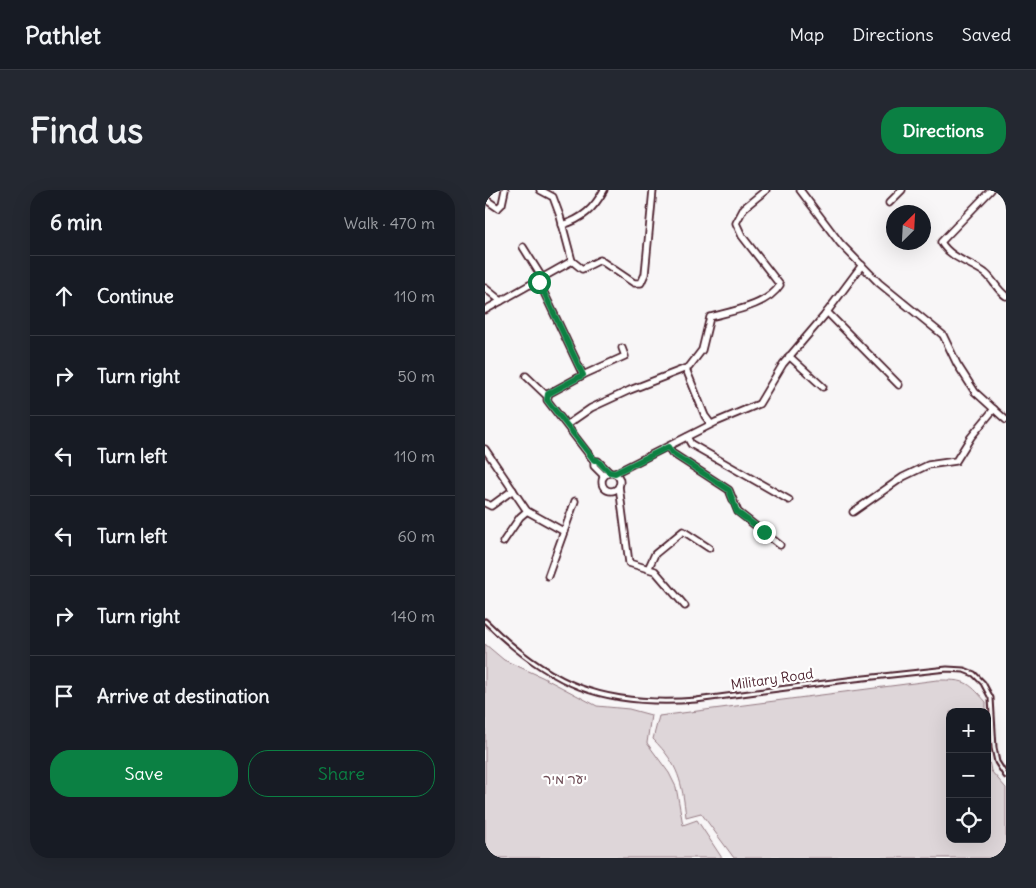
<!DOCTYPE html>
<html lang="en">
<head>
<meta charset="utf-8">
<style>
	body { margin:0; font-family:Delius,"Playpen Sans Hebrew",sans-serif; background:#242831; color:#f1f3f6 }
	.controls { position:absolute; right:15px; bottom:15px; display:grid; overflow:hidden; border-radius:10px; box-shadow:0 5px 20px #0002 }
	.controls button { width:45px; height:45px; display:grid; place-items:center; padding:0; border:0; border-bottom:1px solid #363941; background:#171b24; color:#f1f3f6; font:25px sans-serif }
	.compass { position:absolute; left:401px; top:15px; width:45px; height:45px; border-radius:50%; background:#171b24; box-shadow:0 5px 20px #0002; rotate:24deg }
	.stop { position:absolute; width:15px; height:15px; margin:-11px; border:4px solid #0b8043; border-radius:50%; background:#fff }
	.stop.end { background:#0b8043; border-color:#fff; box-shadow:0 1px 5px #0008 }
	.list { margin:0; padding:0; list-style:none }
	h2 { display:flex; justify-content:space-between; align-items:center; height:65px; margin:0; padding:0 20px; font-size:21px }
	h2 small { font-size:16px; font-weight:400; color:#9ea1a6 }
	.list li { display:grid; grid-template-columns:32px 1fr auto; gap:15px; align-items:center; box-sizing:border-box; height:80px; padding:0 20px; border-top:1px solid #363941 }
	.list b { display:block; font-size:19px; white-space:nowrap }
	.list em { font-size:16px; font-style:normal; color:#9ea1a6 }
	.actions { display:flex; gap:10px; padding:15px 20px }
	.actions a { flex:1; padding:11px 0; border:1px solid #0b8043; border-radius:20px; text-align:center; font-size:18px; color:#0b8043 }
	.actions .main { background:#0b8043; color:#fff }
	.icon { flex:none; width:28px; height:28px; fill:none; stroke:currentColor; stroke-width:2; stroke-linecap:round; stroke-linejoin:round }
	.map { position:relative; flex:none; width:521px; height:668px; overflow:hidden; border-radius:20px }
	header { display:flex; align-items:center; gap:30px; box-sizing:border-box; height:70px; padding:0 25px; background:#171b24; border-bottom:1px solid #363941 }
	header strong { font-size:24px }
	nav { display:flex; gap:28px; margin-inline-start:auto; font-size:18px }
	.intro { display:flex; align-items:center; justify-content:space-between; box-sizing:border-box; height:120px; padding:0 30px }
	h1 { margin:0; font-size:35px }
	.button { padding:12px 22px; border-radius:20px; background:#0b8043; color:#fff; font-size:18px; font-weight:700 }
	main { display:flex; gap:30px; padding:0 30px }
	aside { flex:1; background:#171b24; border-radius:20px; box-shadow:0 5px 20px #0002 }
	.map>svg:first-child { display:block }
	.green { fill:#ded6d9; stroke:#947a82 }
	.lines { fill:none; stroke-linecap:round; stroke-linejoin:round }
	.lane-casing { stroke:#4a1f2b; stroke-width:7 }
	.street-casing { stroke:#4a1f2b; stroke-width:9 }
	.lane { stroke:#fff; stroke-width:3 }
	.street { stroke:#fff; stroke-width:5.5 }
	.route { stroke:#0b8043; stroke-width:6 }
	.labels { text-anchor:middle; stroke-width:4.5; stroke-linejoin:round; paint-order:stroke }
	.street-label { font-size:14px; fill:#4a1f2b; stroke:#fff }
	.park-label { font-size:14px; fill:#6f4d56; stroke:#fff }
</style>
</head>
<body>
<header>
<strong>Pathlet</strong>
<nav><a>Map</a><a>Directions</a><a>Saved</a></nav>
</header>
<div class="intro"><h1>Find us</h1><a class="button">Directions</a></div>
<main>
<aside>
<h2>6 min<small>Walk · 470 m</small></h2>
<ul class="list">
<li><svg class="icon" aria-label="ahead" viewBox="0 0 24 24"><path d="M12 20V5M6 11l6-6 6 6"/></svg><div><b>Continue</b></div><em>110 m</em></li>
<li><svg class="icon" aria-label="right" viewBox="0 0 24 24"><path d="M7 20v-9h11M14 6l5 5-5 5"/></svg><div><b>Turn right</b></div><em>50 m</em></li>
<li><svg class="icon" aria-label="left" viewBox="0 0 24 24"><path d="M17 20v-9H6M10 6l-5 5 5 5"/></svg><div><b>Turn left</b></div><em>110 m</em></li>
<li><svg class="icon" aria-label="left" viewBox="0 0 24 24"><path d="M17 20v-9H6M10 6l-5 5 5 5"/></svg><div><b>Turn left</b></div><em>60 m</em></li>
<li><svg class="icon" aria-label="right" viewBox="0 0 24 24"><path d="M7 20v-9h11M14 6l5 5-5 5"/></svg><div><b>Turn right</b></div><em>140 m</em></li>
<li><svg class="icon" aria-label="arrive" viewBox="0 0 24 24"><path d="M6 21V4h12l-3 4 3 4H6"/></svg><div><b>Arrive at destination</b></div></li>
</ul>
<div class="actions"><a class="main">Save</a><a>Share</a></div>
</aside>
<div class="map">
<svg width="521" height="668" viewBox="0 0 521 668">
	<rect width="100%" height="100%" fill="#f8f6f7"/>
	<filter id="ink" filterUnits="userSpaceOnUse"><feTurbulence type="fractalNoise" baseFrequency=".02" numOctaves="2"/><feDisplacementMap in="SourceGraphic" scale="10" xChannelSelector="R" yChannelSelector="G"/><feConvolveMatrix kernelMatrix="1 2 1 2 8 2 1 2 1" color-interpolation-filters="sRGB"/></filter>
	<g filter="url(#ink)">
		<g class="green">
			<path d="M 0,454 L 19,470 L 57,487 L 112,516 L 144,519 L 166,525 L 162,553 L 184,583 L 191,597 L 198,635 L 212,630 L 237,668 L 0,668 Z"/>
			<path d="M 452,490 C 480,490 482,490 501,512 L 501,522 L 465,522 L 465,649 L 502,649 L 502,561 L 506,581 L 521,598 L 521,668 L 249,668 L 216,623 L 201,627 C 197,592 194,575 168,549 L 174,526 Z"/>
		</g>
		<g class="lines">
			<defs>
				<path id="lane" d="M 0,431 C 66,496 118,517 211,510 L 370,489 L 462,479 L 479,480 L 489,484 L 498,493 L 506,508 L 509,558 L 512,572 L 521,586"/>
				<g id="street">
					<path d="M 315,0 L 355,53 L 394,93 L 458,145 L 472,174 L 490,202 L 521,230"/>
					<path d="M 506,0 L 456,52 C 465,68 486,73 500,83 C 508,89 512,100 521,106"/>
					<path d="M 0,9 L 13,18 L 17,14 L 20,0"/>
					<path d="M 404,13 L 417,0"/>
					<path d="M 77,35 C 98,29 109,18 119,0"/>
					<path d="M 38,57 L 58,89"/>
					<path d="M 87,71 L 97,79 L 115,70 L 149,93 L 156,93 L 160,84 L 168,0"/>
					<path d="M 54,92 L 98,185 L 63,204 L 62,210 L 109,271 L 109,276 L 119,286"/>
					<path d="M 0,98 L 16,111"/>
					<path d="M 0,120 L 87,71 L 75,26 L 68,7 L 55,0"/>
					<path d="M 342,122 L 414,195"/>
					<path d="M 304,166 L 338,197"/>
					<path d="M 201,179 L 220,226 L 226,234"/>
					<path d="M 98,185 L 140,166 L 137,158"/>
					<path d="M 41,186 L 63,207"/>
					<path d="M 83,234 L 106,218 L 145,200 L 204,177 L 217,160 L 225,127 C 247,121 282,116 295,95 L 257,46 L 251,33 L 259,18 L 281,0"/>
					<path d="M 202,247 L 206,254 L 304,310"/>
					<path d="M 183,257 L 187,263 L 244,300 L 253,322 L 295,355"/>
					<path d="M 0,259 L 42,321 L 78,341"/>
					<path d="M 109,271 L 113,271 L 124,282"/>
					<circle cx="126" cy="292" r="9"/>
					<path d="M 130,283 L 231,232 L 274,214 L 298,174 L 339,126 L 377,75"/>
					<path d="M 134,296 L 144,373 L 170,381 L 200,416"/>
					<path d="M 0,313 L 6,316 L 28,300"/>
					<path d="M 368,322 L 418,287 L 443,275 L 471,271 L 486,247 L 509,219"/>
					<path d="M 18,352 L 35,327 L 42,321"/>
					<path d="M 164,377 L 170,364 L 198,341 L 224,358"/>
					<path d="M 63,386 L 90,311"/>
				</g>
			</defs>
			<use href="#lane" class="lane-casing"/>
			<use href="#street" class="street-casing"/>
			<use href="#lane" class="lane"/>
			<use href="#street" class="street"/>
		</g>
	</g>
	<g class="lines" filter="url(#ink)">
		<path class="route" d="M 54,92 L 98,185 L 63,204 L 62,210 L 109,270 L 112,270 L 124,282 L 130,283 L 183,257 L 187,263 L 244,300 L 252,322 L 279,342"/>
	</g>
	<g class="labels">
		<g class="street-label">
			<text transform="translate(287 489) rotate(-8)" y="5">Military Road</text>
		</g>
		<g class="park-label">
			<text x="80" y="594">יער מיר</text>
		</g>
	</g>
</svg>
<div class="controls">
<button>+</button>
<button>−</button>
<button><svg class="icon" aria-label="locate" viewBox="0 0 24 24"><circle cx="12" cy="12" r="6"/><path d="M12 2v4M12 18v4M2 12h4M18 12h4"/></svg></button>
</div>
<svg class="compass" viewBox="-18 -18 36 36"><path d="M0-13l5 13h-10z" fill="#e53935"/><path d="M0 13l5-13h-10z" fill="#9ea1a6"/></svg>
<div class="stop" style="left:54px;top:92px"></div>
<div class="stop end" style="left:279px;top:342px"></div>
</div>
</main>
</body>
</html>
